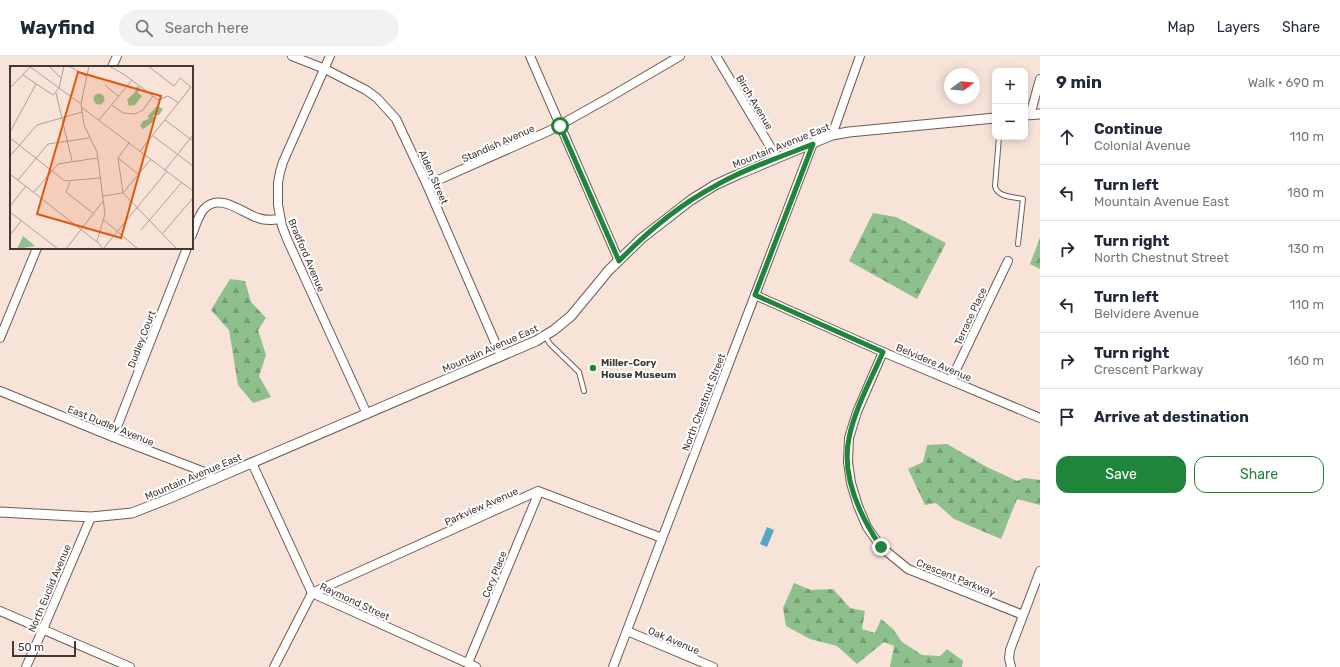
<!DOCTYPE html>
<html lang="en">
<head>
<meta charset="utf-8">
<style>
	body { margin:0; font-family:Rubik,sans-serif; background:#f2f2f3; color:#1f2937 }
	.controls { position:absolute; right:12px; top:12px; display:grid; overflow:hidden; border-radius:8px; box-shadow:0 2px 10px #0003 }
	.controls button { width:36px; height:36px; display:grid; place-items:center; padding:0; border:0; border-bottom:1px solid #e0e1e3; background:#fff; color:#1f2937; font:20px sans-serif }
	.compass { position:absolute; left:944px; top:12px; width:36px; height:36px; border-radius:50%; background:#fff; box-shadow:0 2px 10px #0003; rotate:74deg }
	.scale { position:absolute; left:12px; bottom:10px; width:64px; box-sizing:border-box; padding-left:4px; border:2px solid #413834; border-top:0; font-size:11px; line-height:14px; white-space:nowrap; color:#413834; -webkit-text-stroke:3px #fff; paint-order:stroke }
	.stop { position:absolute; width:12px; height:12px; margin:-9px; border:3px solid #1f853a; border-radius:50%; background:#fff }
	.stop.end { background:#1f853a; border-color:#fff; box-shadow:0 1px 4px #0008 }
	.list { margin:0; padding:0; list-style:none }
	h2 { display:flex; justify-content:space-between; align-items:center; height:52px; margin:0; padding:0 16px; font-size:17px }
	h2 small { font-size:13px; font-weight:400; color:#747a83 }
	.list li { display:grid; grid-template-columns:26px 1fr auto; gap:12px; align-items:center; box-sizing:border-box; height:56px; padding:0 16px; border-top:1px solid #e0e1e3 }
	.list b { display:block; font-size:15px; white-space:nowrap }
	.list p { margin:0; font-size:13px; white-space:nowrap; color:#747a83 }
	.list em { font-size:13px; font-style:normal; color:#747a83 }
	.actions { display:flex; gap:8px; padding:12px 16px }
	.actions a { flex:1; padding:9px 0; border:1px solid #1f853a; border-radius:12px; text-align:center; font-size:14px; color:#1f853a }
	.actions .main { background:#1f853a; color:#fff }
	.icon { flex:none; width:22px; height:22px; fill:none; stroke:currentColor; stroke-width:2; stroke-linecap:round; stroke-linejoin:round }
	.map { position:relative; flex:none; width:1040px; height:611px; overflow:hidden }
	header { display:flex; align-items:center; gap:24px; box-sizing:border-box; height:56px; padding:0 20px; background:#fff; border-bottom:1px solid #e0e1e3 }
	header strong { font-size:19px }
	nav { display:flex; gap:22px; margin-inline-start:auto; font-size:14px }
	.search { width:280px; height:36px; background:#f2f2f3; display:flex; align-items:center; gap:10px; box-sizing:border-box; padding:0 14px; border-radius:22px; color:#747a83; font-size:15px }
	main { display:flex }
	aside { flex:1; background:#fff }
	.map>svg:first-child { display:block }
	.forest { fill:url(#forest-firs) }
	.water { fill:#54a8c2 }
	.lines { fill:none; stroke-linecap:round; stroke-linejoin:round }
	.service-casing { stroke:#6e5c53; stroke-width:6 }
	.minor-casing { stroke:#6e5c53; stroke-width:10 }
	.tertiary-casing { stroke:#6e5c53; stroke-width:11 }
	.service { stroke:#fff; stroke-width:4 }
	.minor { stroke:#fff; stroke-width:8 }
	.tertiary { stroke:#fff; stroke-width:9 }
	.route { stroke:#1f853a; stroke-width:5 }
	.poi-dot { fill:#1f853a; stroke:#fff; stroke-width:1.5 }
	.labels { text-anchor:middle; stroke-width:4; stroke-linejoin:round; paint-order:stroke }
	.street-label { font-size:10px; fill:#413834; stroke:#fff }
	.poi-label { font-size:10px; font-weight:bold; fill:#413834; stroke:#fff; text-anchor:start }
	.inset-road { fill:none; stroke:#af9f97; stroke-width:1 }
	.view { fill:#e0570e; fill-opacity:0.15; stroke:#e0570e; stroke-width:2 }
	.inset-edge { fill:none; stroke:#413834; stroke-width:2 }
</style>
</head>
<body>
<header>
<strong>Wayfind</strong>
<div class="search"><svg class="icon" aria-label="search" viewBox="0 0 24 24"><circle cx="10" cy="10" r="6"/><path d="M15 15l6 6"/></svg>Search here</div>
<nav><a>Map</a><a>Layers</a><a>Share</a></nav>
</header>
<main>
<div class="map">
<svg width="1040" height="611" viewBox="0 0 1040 611">
	<defs>
		<pattern id="forest-firs" width="22" height="20" patternUnits="userSpaceOnUse"><rect width="22" height="20" fill="#8dc08c"/><path d="M5 1l3.5 6h-7zM16 11l3.5 6h-7z" fill="#759d73"/></pattern>
	</defs>
	<rect width="100%" height="100%" fill="#f8e3d9"/>
	<g class="forest">
		<path d="M 873,157 L 896,161 L 946,187 L 917,243 L 849,205 Z"/>
		<path d="M 1040,182 L 1040,213 L 1030,208 Z"/>
		<path d="M 230,223 L 245,225 L 251,246 L 266,262 L 258,274 L 266,299 L 259,320 L 271,341 L 253,347 L 238,329 L 229,274 L 211,254 Z"/>
		<path d="M 947,388 L 985,410 L 1017,425 L 1024,422 L 1040,424 L 1040,449 L 1017,443 L 1001,483 L 954,463 L 936,447 L 925,449 L 908,413 L 923,406 L 927,389 Z"/>
		<path d="M 794,527 L 811,534 L 833,533 L 850,552 L 865,555 L 862,573 L 875,577 L 881,563 L 893,573 L 902,586 L 922,599 L 940,600 L 947,593 L 963,605 L 962,611 L 890,611 L 894,590 L 884,586 L 857,608 L 837,590 L 810,583 L 786,570 L 783,552 Z"/>
	</g>
	<path class="water" d="M 767,471 L 774,474 L 767,491 L 760,488 Z"/>
	<g class="lines">
		<defs>
			<g id="service">
				<path d="M 999,81 L 995,130 C 997,141 1013,141 1023,143 L 1018,188"/>
				<path d="M 545,280 L 550,288 L 579,316 L 584,335"/>
			</g>
			<g id="minor">
				<path d="M 292,0 L 325,13 L 366,34 L 377,42 L 396,63 L 427,129 L 501,300"/>
				<path d="M 330,0 L 283,106 L 280,116 L 278,127 L 278,149 L 282,170 L 287,183 L 367,358"/>
				<path d="M 530,0 L 619,205"/>
				<path d="M 716,0 L 777,102"/>
				<path d="M 112,11 L 117,0"/>
				<path d="M 1030,59 L 1040,23"/>
				<path d="M 832,79 L 860,0"/>
				<path d="M 427,129 L 551,74 L 610,41 L 680,0"/>
				<path d="M 192,179 C 195,171 198,160 204,153 C 220,136 242,157 258,162 C 266,165 273,164 280,163"/>
				<path d="M 755,239 L 883,296 L 1040,362"/>
				<path d="M 0,282 L 37,192"/>
				<path d="M 883,296 L 857,356 L 849,382 L 848,406 L 851,427 L 858,450 L 867,471 L 881,491 L 908,513 L 1023,559"/>
				<path d="M 951,324 L 1008,205"/>
				<path d="M 0,335 L 113,381 L 207,417 L 214,424"/>
				<path d="M 113,381 L 187,192"/>
				<path d="M 252,407 L 312,537 L 476,611"/>
				<path d="M 0,555 L 130,611"/>
				<path d="M 627,575 L 713,611"/>
				<path d="M 468,607 L 539,436"/>
				<path d="M 26,611 L 43,573 L 91,461"/>
				<path d="M 274,611 L 312,537 L 538,435 L 662,482"/>
				<path d="M 613,611 L 813,87"/>
				<path d="M 1011,611 L 1009,602 L 1010,594 L 1040,515"/>
			</g>
			<g id="tertiary">
				<path d="M 1025,59 L 1040,58"/>
				<path d="M 0,456 L 91,461 L 132,457 L 170,442 L 536,285 L 554,274 L 571,260 L 609,214 L 642,182 L 691,144 L 715,129 L 739,118 L 832,79 L 849,76 L 995,62"/>
			</g>
		</defs>
		<use href="#service" class="service-casing"/>
		<use href="#minor" class="minor-casing"/>
		<use href="#tertiary" class="tertiary-casing"/>
		<use href="#service" class="service"/>
		<use href="#minor" class="minor"/>
		<use href="#tertiary" class="tertiary"/>
	</g>
	<g class="lines">
		<path class="route" d="M 560,70 L 619,205 C 647,176 679,149 715,130 C 746,112 781,101 813,88 L 755,239 L 883,296 C 871,324 855,352 849,382 C 841,420 860,460 881,491"/>
	</g>
	<circle class="poi-dot" cx="593" cy="312" r="4"/>
	<g class="labels">
		<g class="street-label">
			<text transform="translate(755 46) rotate(59)" y="4">Birch Avenue</text>
			<text transform="translate(498 87) rotate(-24)" y="4">Standish Avenue</text>
			<text transform="translate(781 89) rotate(-22)" y="4">Mountain Avenue East</text>
			<text transform="translate(434 121) rotate(66)" y="4">Alden Street</text>
			<text transform="translate(307 199) rotate(67)" y="4">Bradford Avenue</text>
			<text transform="translate(970 260) rotate(-65)" y="4">Terrace Place</text>
			<text transform="translate(141 283) rotate(-69)" y="4">Dudley Court</text>
			<text transform="translate(490 292) rotate(-24)" y="4">Mountain Avenue East</text>
			<text transform="translate(934 306) rotate(23)" y="4">Belvidere Avenue</text>
			<text transform="translate(703 346) rotate(-69)" y="4">North Chestnut Street</text>
			<text transform="translate(111 369) rotate(22)" y="4">East Dudley Avenue</text>
			<text transform="translate(193 420) rotate(-23)" y="4">Mountain Avenue East</text>
			<text transform="translate(481 450) rotate(-24)" y="4">Parkview Avenue</text>
			<text transform="translate(494 518) rotate(-68)" y="4">Cory Place</text>
			<text transform="translate(956 521) rotate(22)" y="4">Crescent Parkway</text>
			<text transform="translate(49 532) rotate(-67)" y="4">North Euclid Avenue</text>
			<text transform="translate(355 545) rotate(25)" y="4">Raymond Street</text>
			<text transform="translate(674 584) rotate(23)" y="4">Oak Avenue</text>
		</g>
		<g class="poi-label">
			<text x="601" y="310">Miller-Cory<tspan x="601" dy="12">House Museum</tspan></text>
		</g>
	</g>
	<g transform="translate(10 10)">
		<rect width="183" height="183" fill="#f8e3d9"/>
		<path d="M 127,20 L 130,22 L 128,27 L 132,30 L 125,39 L 119,40 L 117,34 L 125,26 ZM83.5 33a5.5 5.5 0 1 1 11 0a5.5 5.5 0 1 1-11 0ZM 147,40 L 153,43 L 149,49 L 143,49 L 144,55 L 133,63 L 130,60 L 133,55 L 139,53 L 138,50 ZM 13,170 L 18,174 L 25,180 L 7,183 Z" fill="#8dc08c"/>
		<path class="inset-road" d="M 19,0 L 71,38M 39,0 L 51,12M 59,0 L 76,10M 79,0 L 71,38 L 74,59 L 87,86 L 95,148 L 87,175 L 93,183M 99,0 L 115,9 L 148,34 L 158,30 L 169,37M 13,9 L 43,29 L 49,22 L 54,0M 95,19 L 109,31M 0,22 L 20,1M 46,27 L 62,95M 102,39 L 113,47 L 125,48 L 133,44 L 143,30M 71,41 L 183,125M 89,54 L 122,14M 155,54 L 183,75M 0,66 L 26,18M 143,70 L 183,100M 0,72 L 55,115 L 90,112M 119,77 L 108,92 L 113,127 L 167,183M 130,85 L 181,21 L 170,12 L 164,20 L 138,0M 0,90 L 27,59 L 72,46M 108,92 L 128,108M 155,104 L 183,69M 0,108 L 87,176M 8,114 L 38,78 L 79,72M 60,116 L 56,126 L 84,148M 24,126 L 48,98 L 87,92M 93,130 L 113,127 L 141,93M 0,140 L 16,120M 0,146 L 48,183M 94,154 L 128,183M 131,164 L 172,116M 153,167 L 183,132M 0,169 L 11,155M 56,183 L 93,135M 93,183 L 157,105"/>
		<path class="view" d="M 68,6 L 151,30 L 111,172 L 27,148 Z"/>
		<rect width="183" height="183" class="inset-edge"/>
	</g>
</svg>
<div class="controls">
<button>+</button>
<button>−</button>
</div>
<svg class="compass" viewBox="-18 -18 36 36"><path d="M0-13l5 13h-10z" fill="#e53935"/><path d="M0 13l5-13h-10z" fill="#747a83"/></svg>
<div class="scale">50 m</div>
<div class="stop" style="left:560px;top:70px"></div>
<div class="stop end" style="left:881px;top:491px"></div>
</div>
<aside>
<h2>9 min<small>Walk · 690 m</small></h2>
<ul class="list">
<li><svg class="icon" aria-label="ahead" viewBox="0 0 24 24"><path d="M12 20V5M6 11l6-6 6 6"/></svg><div><b>Continue</b><p>Colonial Avenue</p></div><em>110 m</em></li>
<li><svg class="icon" aria-label="left" viewBox="0 0 24 24"><path d="M17 20v-9H6M10 6l-5 5 5 5"/></svg><div><b>Turn left</b><p>Mountain Avenue East</p></div><em>180 m</em></li>
<li><svg class="icon" aria-label="right" viewBox="0 0 24 24"><path d="M7 20v-9h11M14 6l5 5-5 5"/></svg><div><b>Turn right</b><p>North Chestnut Street</p></div><em>130 m</em></li>
<li><svg class="icon" aria-label="left" viewBox="0 0 24 24"><path d="M17 20v-9H6M10 6l-5 5 5 5"/></svg><div><b>Turn left</b><p>Belvidere Avenue</p></div><em>110 m</em></li>
<li><svg class="icon" aria-label="right" viewBox="0 0 24 24"><path d="M7 20v-9h11M14 6l5 5-5 5"/></svg><div><b>Turn right</b><p>Crescent Parkway</p></div><em>160 m</em></li>
<li><svg class="icon" aria-label="arrive" viewBox="0 0 24 24"><path d="M6 21V4h12l-3 4 3 4H6"/></svg><div><b>Arrive at destination</b></div></li>
</ul>
<div class="actions"><a class="main">Save</a><a>Share</a></div>
</aside>
</main>
</body>
</html>
